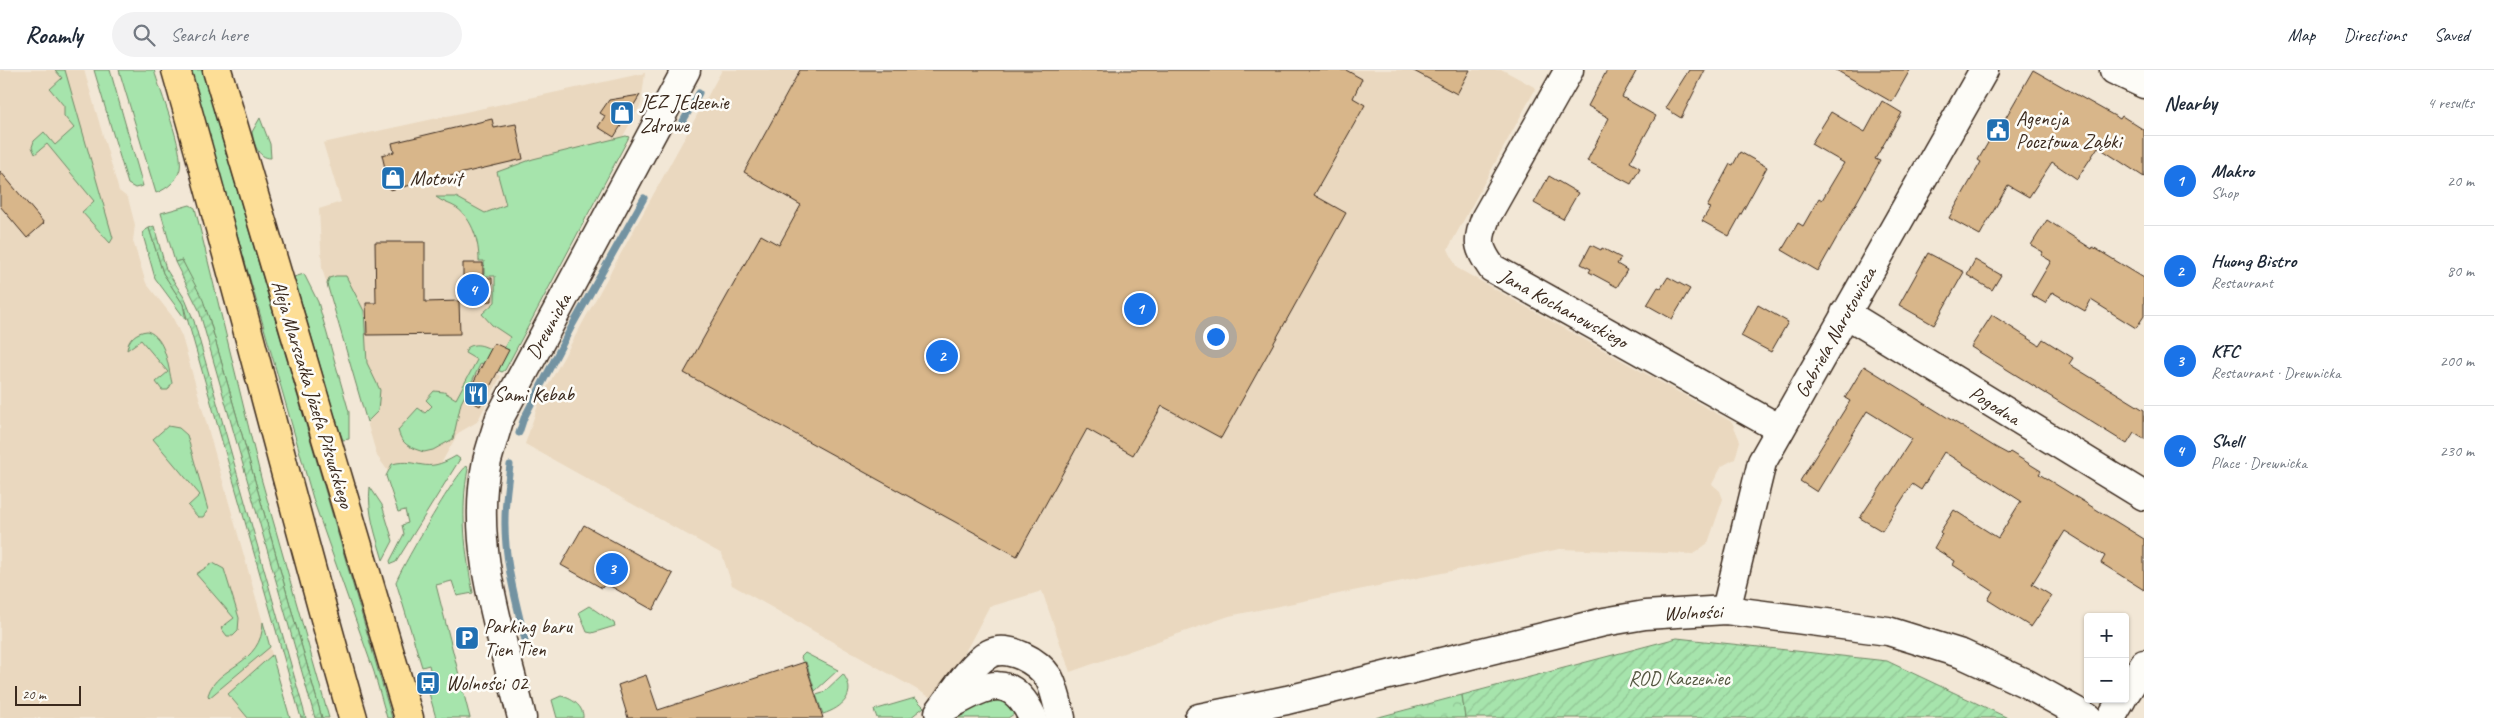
<!DOCTYPE html>
<html lang="en">
<head>
<meta charset="utf-8">
<style>
	body { margin:0; font-family:Caveat,sans-serif; background:#f2f2f3; color:#1f2937 }
	.controls { position:absolute; right:15px; bottom:15px; display:grid; overflow:hidden; border-radius:5px; box-shadow:0 1px 4px #0004 }
	.controls button { width:45px; height:45px; display:grid; place-items:center; padding:0; border:0; border-bottom:1px solid #e0e1e3; background:#fff; color:#1f2937; font:25px sans-serif }
	.scale { position:absolute; left:15px; bottom:12px; width:66px; box-sizing:border-box; padding-left:5px; border:2px solid #3b2a1e; border-top:0; font-size:14px; line-height:18px; white-space:nowrap; color:#3b2a1e; -webkit-text-stroke:4px #fdfcf7; paint-order:stroke }
	.you { position:absolute; left:1215px; top:266px; width:18px; height:18px; margin:-12px; border:4px solid #fff; border-radius:50%; background:#1a73e8; box-shadow:0 0 0 8px #1a73e833 }
	.badge { display:grid; place-items:center; width:32px; height:32px; border-radius:50%; background:#1a73e8; color:#fff; font-size:16px; font-weight:700 }
	.pin { position:absolute; translate:-50% -50%; border:2px solid #fff; box-shadow:0 1px 5px #0006 }
	.list { margin:0; padding:0; list-style:none }
	h2 { display:flex; justify-content:space-between; align-items:center; height:65px; margin:0; padding:0 20px; font-size:21px }
	h2 small { font-size:16px; font-weight:400; color:#747a83 }
	.list li { display:grid; grid-template-columns:32px 1fr auto; gap:15px; align-items:center; box-sizing:border-box; height:90px; padding:0 20px; border-top:1px solid #e0e1e3 }
	.list b { display:block; font-size:19px; white-space:nowrap }
	.list p { margin:0; font-size:16px; white-space:nowrap; color:#747a83 }
	.list em { font-size:16px; font-style:normal; color:#747a83 }
	.icon { flex:none; width:28px; height:28px; fill:none; stroke:currentColor; stroke-width:2; stroke-linecap:round; stroke-linejoin:round }
	.map { position:relative; flex:none; width:2144px; height:648px; overflow:hidden }
	header { display:flex; align-items:center; gap:30px; box-sizing:border-box; height:70px; padding:0 25px; background:#fff; border-bottom:1px solid #e0e1e3 }
	header strong { font-size:24px }
	nav { display:flex; gap:28px; margin-inline-start:auto; font-size:18px }
	.search { width:350px; height:45px; background:#f2f2f3; display:flex; align-items:center; gap:12px; box-sizing:border-box; padding:0 18px; border-radius:28px; color:#747a83; font-size:19px }
	main { display:flex }
	aside { flex:1; background:#fff }
	.map>svg:first-child { display:block }
	.built { fill:#ead8bf }
	.green { fill:#a6e4ac; stroke:#708765 }
	.forest { fill:url(#forest-crowns); stroke:#708765 }
	.garden { fill:url(#garden-furrows); stroke:#708765 }
	.lines { fill:none; stroke-linecap:round; stroke-linejoin:round }
	.stream { stroke:#7393a2; stroke-width:7 }
	.building { fill:#d8b68a; stroke:#3b2a1e }
	.minor-casing { stroke:#3b2a1e; stroke-width:31 }
	.major-casing { stroke:#3b2a1e; stroke-width:31 }
	.minor { stroke:#fdfcf7; stroke-width:28 }
	.major { stroke:#fdde96; stroke-width:28 }
	.labels { text-anchor:middle; stroke-width:5; stroke-linejoin:round; paint-order:stroke }
	.poi-label { font-size:20px; fill:#3b2a1e; stroke:#fdfcf7; text-anchor:start }
	.street-label { font-size:20px; fill:#3b2a1e; stroke:#fdfcf7 }
	.park-label { font-size:20px; fill:#565842; stroke:#fdfcf7 }
</style>
</head>
<body>
<header>
<strong>Roamly</strong>
<div class="search"><svg class="icon" aria-label="search" viewBox="0 0 24 24"><circle cx="10" cy="10" r="6"/><path d="M15 15l6 6"/></svg>Search here</div>
<nav><a>Map</a><a>Directions</a><a>Saved</a></nav>
</header>
<main>
<div class="map">
<svg width="2144" height="648" viewBox="0 0 2144 648">
	<defs>
		<pattern id="forest-crowns" width="20" height="18" patternUnits="userSpaceOnUse" patternTransform="scale(1.25)"><rect width="20" height="18" fill="#a6e4ac"/><path d="M2 6a3 3 0 1 1 6 0M12 15a3 3 0 1 1 6 0" fill="none" stroke="#90c494"/></pattern>
		<pattern id="garden-furrows" width="10" height="10" patternUnits="userSpaceOnUse" patternTransform="scale(1.25)"><rect width="10" height="10" fill="#a6e4ac"/><path d="M-1 1l2-2M0 10L10 0M9 11l2-2" fill="none" stroke="#90c494"/></pattern>
	</defs>
	<rect width="100%" height="100%" fill="#f2e7d6"/>
	<filter id="ink" filterUnits="userSpaceOnUse"><feTurbulence type="fractalNoise" baseFrequency=".02" numOctaves="2"/><feDisplacementMap in="SourceGraphic" scale="10" xChannelSelector="R" yChannelSelector="G"/><feConvolveMatrix kernelMatrix="1 2 1 2 8 2 1 2 1" color-interpolation-filters="sRGB"/></filter>
	<g filter="url(#ink)">
		<g class="built">
			<path d="M 0,0 L 84,0 L 119,121 L 128,128 L 135,155 L 133,171 L 146,213 L 172,246 L 182,267 L 290,648 L 0,648 Z"/>
			<path d="M 722,0 L 1503,0 L 1536,18 L 1448,179 L 1457,198 L 1732,352 L 1740,371 L 1735,389 L 1722,396 L 1712,414 L 1720,421 L 1723,429 L 1708,473 L 1693,484 L 1560,479 L 1229,546 L 1070,602 L 1042,521 L 989,537 L 961,590 L 940,618 L 930,627 L 732,515 L 722,484 L 525,374 L 539,332 Z"/>
			<path d="M 645,3 L 641,34 L 492,301 L 501,306 L 477,352 L 458,363 L 437,401 L 404,423 L 377,386 L 322,198 L 319,139 L 341,132 L 323,73 Z"/>
		</g>
		<g class="green">
			<path d="M 55,0 L 65,0 L 113,168 L 110,173 L 82,142 L 94,131 L 47,74 L 35,84 L 32,77 L 34,71 L 44,62 L 55,75 L 74,58 L 64,46 L 64,36 L 50,19 L 62,8 Z"/>
			<path d="M 94,0 L 110,0 L 143,116 L 135,118 L 128,114 Z"/>
			<path d="M 119,0 L 154,0 C 160,21 184,80 180,99 C 177,111 167,119 156,123 Z"/>
			<path d="M 190,0 L 202,0 L 392,648 L 387,648 L 374,602 L 314,432 Z"/>
			<path d="M 260,48 L 270,74 L 271,88 C 257,88 254,73 252,62 Z"/>
			<path d="M 626,66 L 629,67 L 505,300 L 502,302 L 481,293 L 461,333 L 453,369 L 433,380 L 424,382 C 410,378 401,374 398,360 L 418,338 L 425,343 L 432,336 L 426,330 L 434,321 L 444,322 L 456,329 L 477,290 L 465,283 L 467,278 C 478,270 490,279 500,285 L 510,267 L 492,255 L 482,244 L 495,232 L 495,206 L 484,206 L 484,191 L 479,191 C 479,172 473,150 457,138 C 451,134 442,132 436,127 L 456,127 L 485,143 L 506,135 L 497,102 L 533,89 Z"/>
			<path d="M 190,135 L 195,138 L 261,408 L 329,648 L 322,648 L 209,248 L 182,190 L 175,192 L 161,143 Z"/>
			<path d="M 149,158 L 163,203 L 183,234 L 186,250 L 155,208 L 143,165 L 144,161 Z"/>
			<path d="M 304,204 L 318,232 L 349,342 L 349,369 L 343,370 L 337,354 L 294,207 Z"/>
			<path d="M 336,206 L 346,206 L 364,241 L 367,293 L 380,320 L 378,341 L 367,352 L 327,214 L 329,208 Z"/>
			<path d="M 147,261 C 166,267 168,297 172,313 L 168,320 L 162,320 L 156,312 L 168,302 L 141,270 L 127,280 C 128,269 136,262 147,261 Z"/>
			<path d="M 168,356 L 179,358 L 187,365 L 208,440 L 203,447 L 198,447 L 188,436 L 200,425 L 153,369 Z"/>
			<path d="M 456,386 L 460,389 L 396,492 L 391,494 L 390,491 L 404,464 L 402,455 L 408,453 L 405,440 L 398,442 L 386,406 L 392,394 C 420,387 423,406 456,386 Z"/>
			<path d="M 467,396 L 468,399 C 460,440 465,482 473,523 L 457,526 L 452,511 L 436,515 L 470,648 L 436,648 L 429,623 L 435,621 L 429,595 L 422,597 L 396,512 C 401,498 457,401 467,396 Z"/>
			<path d="M 370,417 L 382,435 L 393,471 L 383,490 C 376,466 367,442 370,417 Z"/>
			<path d="M 213,493 L 224,499 L 239,548 L 238,561 L 233,566 L 227,566 L 221,558 L 234,548 L 196,504 Z"/>
			<path d="M 589,536 L 614,553 L 615,556 L 592,563 L 587,562 L 579,542 Z"/>
			<path d="M 263,552 L 270,577 L 209,628 L 208,625 C 217,595 262,596 263,552 Z"/>
			<path d="M 805,583 L 838,600 L 815,621 L 806,592 L 803,593 L 801,587 Z"/>
			<path d="M 272,585 L 290,648 L 248,648 L 228,624 Z"/>
			<path d="M 843,604 C 858,624 842,638 823,644 L 816,625 L 823,623 Z"/>
			<path d="M 561,626 C 571,628 584,636 583,648 L 557,648 L 552,630 Z"/>
			<path d="M 996,627 L 1020,640 L 1008,648 L 951,648 Z"/>
			<path d="M 915,628 L 924,637 L 910,648 L 877,648 L 874,640 Z"/>
		</g>
		<path class="forest" d="M 1462,625 L 1465,648 L 1375,648 Z"/>
		<g class="garden">
			<path d="M 154,156 L 166,199 L 185,229 L 194,251 L 306,648 L 301,648 L 183,234 L 163,203 L 149,158 Z"/>
			<path d="M 182,190 L 203,230 L 209,248 L 322,648 L 315,648 L 199,240 L 175,192 Z"/>
			<path d="M 1677,568 L 1887,591 L 2008,648 L 1465,648 L 1462,625 Z"/>
		</g>
		<g class="lines">
			<g class="stream">
				<path d="M 682,53 L 699,23"/>
				<path d="M 519,363 L 524,348 L 573,254 L 644,128"/>
				<path d="M 510,395 C 508,413 505,431 505,449 C 504,490 516,531 525,570"/>
			</g>
		</g>
		<g class="building">
			<path d="M 800,0 L 1346,0 L 1362,9 L 1353,28 L 1365,35 L 1314,125 L 1346,143 L 1221,368 L 1162,336 L 1133,385 L 1087,359 L 1017,486 L 684,303 L 761,165 L 779,175 L 801,135 L 744,102 Z"/>
			<path d="M 1412,0 L 1470,0 L 1457,24 Z"/>
			<path d="M 1607,0 L 1637,0 L 1622,27 L 1656,46 L 1630,92 L 1640,98 L 1631,114 L 1587,91 L 1609,48 L 1588,36 Z"/>
			<path d="M 1689,0 L 1705,0 L 1681,48 L 1665,38 Z"/>
			<path d="M 1836,0 L 1910,0 L 1892,32 Z"/>
			<path d="M 2033,0 L 2120,49 L 2122,46 L 2144,60 L 2144,107 L 2098,77 L 2077,109 L 2052,92 L 2029,127 L 2008,115 L 1980,165 L 1949,148 L 1981,92 L 1978,90 L 2000,52 L 2002,54 Z"/>
			<path d="M 640,25 L 614,67 L 598,57 L 605,46 L 600,43 L 609,30 Z"/>
			<path d="M 1882,31 L 1902,43 L 1875,89 L 1880,91 L 1818,201 L 1782,180 L 1798,153 L 1803,156 L 1819,128 L 1822,130 L 1844,93 L 1811,74 L 1831,42 L 1865,62 Z"/>
			<path d="M 492,49 L 494,58 L 516,54 L 523,89 L 390,120 L 382,85 L 394,82 L 392,73 Z"/>
			<path d="M 1740,82 L 1767,97 L 1729,166 L 1702,151 L 1710,138 L 1707,137 L 1730,94 L 1733,95 Z"/>
			<path d="M 0,101 L 44,153 L 27,168 L 0,136 Z"/>
			<path d="M 1549,106 L 1578,123 L 1563,149 L 1534,133 Z"/>
			<path d="M 2047,150 L 2092,179 L 2093,177 L 2144,208 L 2144,246 L 2136,258 L 2091,230 L 2085,241 L 2052,222 L 2045,233 L 2031,225 L 2051,191 L 2041,185 L 2043,182 L 2031,175 Z"/>
			<path d="M 375,172 L 425,172 L 425,232 L 459,231 L 460,264 L 367,265 L 366,233 L 376,233 Z"/>
			<path d="M 1591,175 L 1601,180 L 1602,178 L 1621,188 L 1617,194 L 1627,200 L 1617,217 L 1589,202 L 1591,199 L 1581,194 Z"/>
			<path d="M 1928,183 L 1964,202 L 1934,255 L 1899,235 Z"/>
			<path d="M 1975,190 L 2001,205 L 1992,220 L 1967,205 Z"/>
			<path d="M 463,193 L 483,193 L 483,208 L 492,208 L 492,231 L 463,233 Z"/>
			<path d="M 1668,207 L 1690,219 L 1672,249 L 1647,235 L 1658,217 L 1661,218 Z"/>
			<path d="M 1758,235 L 1788,252 L 1771,282 L 1741,266 Z"/>
			<path d="M 1992,245 L 2039,275 L 2043,269 L 2073,288 L 2069,294 L 2144,340 L 2144,369 L 2134,363 L 2127,374 L 1971,277 Z"/>
			<path d="M 494,273 L 509,280 L 480,336 L 465,328 Z"/>
			<path d="M 1864,296 L 1995,377 L 2008,384 L 2010,382 L 2041,401 L 2039,404 L 2144,469 L 2144,520 L 2101,493 L 2105,486 L 2065,461 L 2032,514 L 2052,526 L 2031,557 L 1988,530 L 1993,521 L 1953,495 L 1955,491 L 1934,478 L 1942,464 L 1940,462 L 1954,440 L 1998,468 L 2021,431 L 1944,382 L 1921,420 L 1912,414 L 1882,461 L 1860,448 L 1912,369 L 1867,341 L 1817,422 L 1800,411 L 1850,331 L 1845,328 Z"/>
			<path d="M 584,455 L 673,504 L 653,540 L 605,513 L 602,518 L 561,495 Z"/>
			<path d="M 805,592 L 823,648 L 628,648 L 618,615 L 646,605 L 658,640 Z"/>
		</g>
		<g class="lines">
			<defs>
				<g id="minor">
					<path d="M 1569,0 L 1486,147 C 1477,171 1477,177 1492,198 L 1780,359"/>
					<path d="M 2114,0 L 2144,14"/>
					<path d="M 1845,243 L 2144,426"/>
					<path d="M 1726,540 L 1762,392 L 1984,0"/>
					<path d="M 2125,624 L 2144,594"/>
					<path d="M 948,636 C 987,615 1010,600 1033,648"/>
					<path d="M 939,642 C 952,625 971,594 989,584 C 1008,574 1038,591 1049,608 C 1055,619 1058,636 1061,648"/>
					<path d="M 522,648 C 502,565 469,477 487,391 C 491,376 496,361 500,347 L 686,0"/>
					<path d="M 1199,648 L 1287,630 L 1604,552 L 1645,545 L 1726,540 L 1888,561 L 1962,584 L 2027,614 L 2088,648"/>
					<path d="M 2111,648 L 2122,629"/>
				</g>
				<g id="major">
					<path d="M 176,0 C 238,215 291,433 353,648"/>
					<path d="M 217,0 L 409,648"/>
				</g>
			</defs>
			<use href="#minor" class="minor-casing"/>
			<use href="#major" class="major-casing"/>
			<use href="#minor" class="minor"/>
			<use href="#major" class="major"/>
		</g>
	</g>
	<defs>
		<symbol id="shop-square" viewBox="-11 -11 22 22"><rect x="-9" y="-9" width="18" height="18" rx="4" fill="#1f6fb2" stroke="#fdfcf7"/><path d="M-5-2.5h2.3a2.7 3.5 0 0 1 5.4 0H5L5.5 6h-11ZM-1.5-2.5h3a1.5 2.3 0 0 0-3 0Z" fill="#fff"/></symbol>
		<symbol id="civic-square" viewBox="-11 -11 22 22"><rect x="-9" y="-9" width="18" height="18" rx="4" fill="#1f6fb2" stroke="#fdfcf7"/><path d="M-.6-6.5H3V-4.5H.6V-3L4-1V1h2V6H-6V1h2V-1L-.6-3ZM-1.2 2.5V6h2.4V2.5Z" fill="#fff"/></symbol>
		<symbol id="restaurant-square" viewBox="-11 -11 22 22"><rect x="-9" y="-9" width="18" height="18" rx="4" fill="#1f6fb2" stroke="#fdfcf7"/><path d="M-5-6h1v4h1v-4h1v4h1v-4h1v5L-1.5 .5V6h-2V.5L-5-1ZM5-6V6H3V1.5H1.5Q1.5-4 5-6Z" fill="#fff"/></symbol>
		<symbol id="parking-square" viewBox="-11 -11 22 22"><rect x="-9" y="-9" width="18" height="18" rx="4" fill="#1f6fb2" stroke="#fdfcf7"/><path d="M-3.5-5.5H1a3.5 3.5 0 0 1 0 7H-1V5.5H-3.5ZM-1-3.4V-.6H.8a1.4 1.4 0 0 0 0-2.8Z" fill="#fff"/></symbol>
		<symbol id="bus-square" viewBox="-11 -11 22 22"><rect x="-9" y="-9" width="18" height="18" rx="4" fill="#1f6fb2" stroke="#fdfcf7"/><path d="M-5-6H5V4H4V6H2V4H-2V6H-4V4H-5ZM-3.5-4V0h7V-4ZM-3.5 1.2v1.5H-2V1.2ZM2 1.2v1.5H3.5V1.2Z" fill="#fff"/></symbol>
	</defs>
	<g fill-rule="evenodd">
		<use href="#shop-square" x="608" y="29" width="28" height="28"/>
		<use href="#civic-square" x="1984" y="46" width="28" height="28"/>
		<use href="#shop-square" x="379" y="94" width="28" height="28"/>
		<use href="#restaurant-square" x="462" y="310" width="28" height="28"/>
		<use href="#parking-square" x="453" y="554" width="28" height="28"/>
		<use href="#bus-square" x="414" y="599" width="28" height="28"/>
	</g>
	<g class="labels">
		<g class="poi-label">
			<text x="640" y="39">JEZ JEdzenie<tspan x="640" dy="23">Zdrowe</tspan></text>
			<text x="2016" y="55">Agencja<tspan x="2016" dy="23">Pocztowa Ząbki</tspan></text>
			<text x="410" y="115">Motovit</text>
			<text x="494" y="331">Sami Kebab</text>
			<text x="484" y="563">Parking baru<tspan x="484" dy="23">Tien Tien</tspan></text>
			<text x="446" y="620">Wolności 02</text>
		</g>
		<g class="street-label">
			<text transform="translate(1564 238) rotate(29)" y="7">Jana Kochanowskiego</text>
			<text transform="translate(548 256) rotate(-61)" y="7">Drewnicka</text>
			<text transform="translate(1835 262) rotate(-61)" y="7">Gabriela Narutowicza</text>
			<text transform="translate(313 324) rotate(73)" y="7">Aleja Marszałka Józefa Piłsudskiego</text>
			<text transform="translate(1995 335) rotate(32)" y="7">Pogodna</text>
			<text transform="translate(1693 542) rotate(-2)" y="7">Wolności</text>
		</g>
		<g class="park-label">
			<text x="1679" y="615">ROD Kaczeniec</text>
		</g>
	</g>
</svg>
<div class="controls">
<button>+</button>
<button>−</button>
</div>
<div class="scale">20 m</div>
<div class="you"></div>
<div class="pin badge" style="left:1140px;top:239px">1</div>
<div class="pin badge" style="left:942px;top:286px">2</div>
<div class="pin badge" style="left:612px;top:499px">3</div>
<div class="pin badge" style="left:473px;top:220px">4</div>
</div>
<aside>
<h2>Nearby<small>4 results</small></h2>
<ul class="list">
<li><span class="badge">1</span><div><b>Makro</b><p>Shop</p></div><em>20 m</em></li>
<li><span class="badge">2</span><div><b>Huong Bistro</b><p>Restaurant</p></div><em>80 m</em></li>
<li><span class="badge">3</span><div><b>KFC</b><p>Restaurant · Drewnicka</p></div><em>200 m</em></li>
<li><span class="badge">4</span><div><b>Shell</b><p>Place · Drewnicka</p></div><em>230 m</em></li>
</ul>
</aside>
</main>
</body>
</html>
